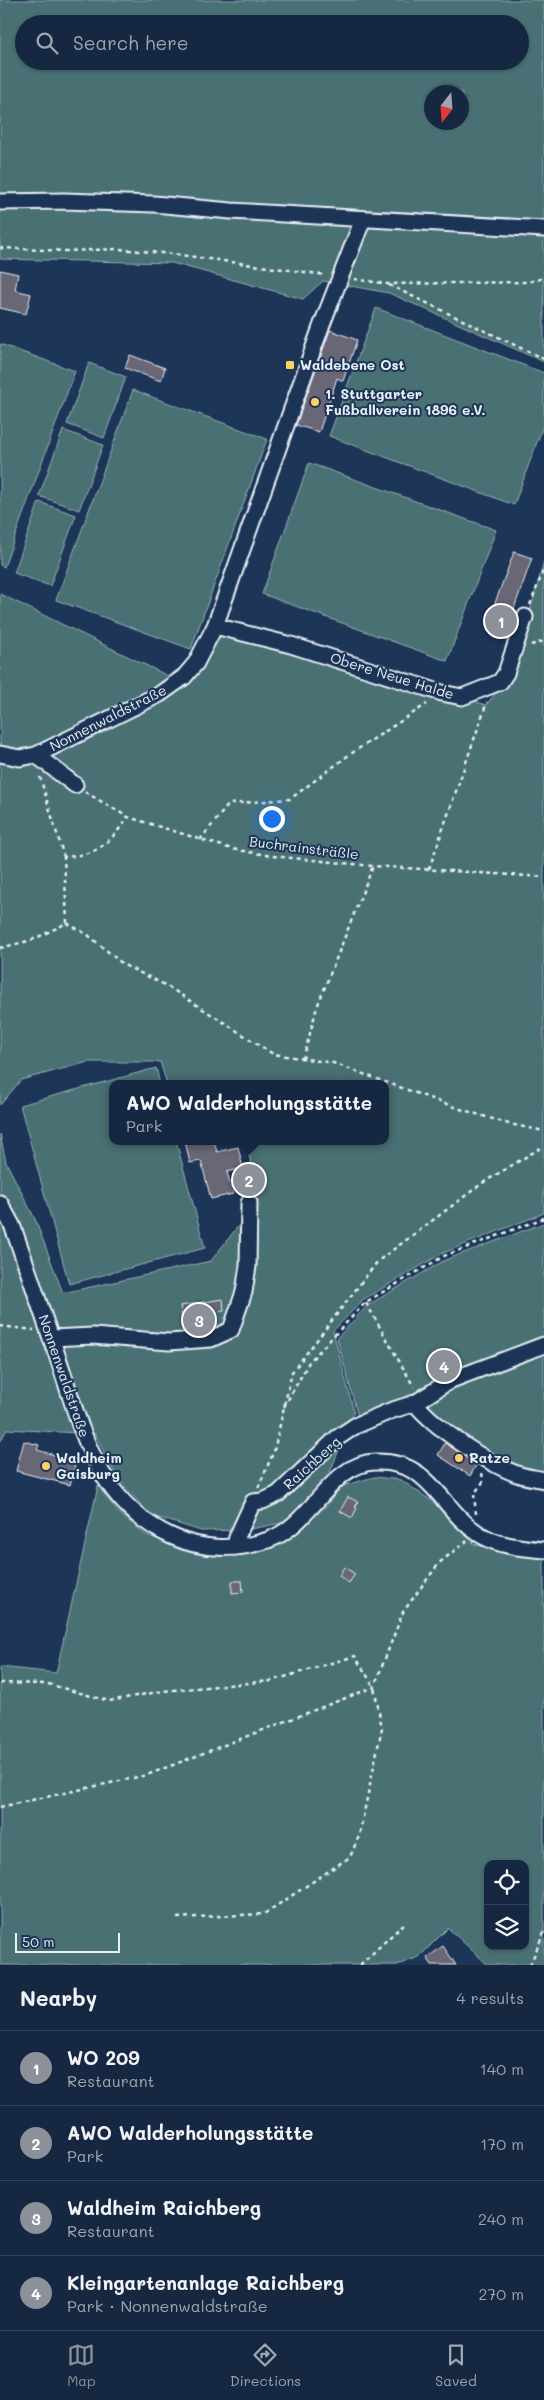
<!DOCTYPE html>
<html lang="en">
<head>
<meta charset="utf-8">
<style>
	body { margin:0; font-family:Mali,sans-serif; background:#1f3048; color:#f1f3f6 }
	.controls { position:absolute; right:15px; bottom:15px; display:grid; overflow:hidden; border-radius:10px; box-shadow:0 1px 4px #0004 }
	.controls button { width:45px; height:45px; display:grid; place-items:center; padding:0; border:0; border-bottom:1px solid #35445a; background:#162841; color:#f1f3f6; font:25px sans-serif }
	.compass { position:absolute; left:424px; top:85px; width:45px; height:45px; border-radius:50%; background:#162841; box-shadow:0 1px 4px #0004; rotate:197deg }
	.scale { position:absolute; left:15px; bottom:12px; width:105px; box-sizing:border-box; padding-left:5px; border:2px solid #e8f1f8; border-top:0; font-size:14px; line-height:18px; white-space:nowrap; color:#e8f1f8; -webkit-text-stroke:4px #1d3557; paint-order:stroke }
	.you { position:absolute; left:271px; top:818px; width:18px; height:18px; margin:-12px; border:4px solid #fff; border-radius:50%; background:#1a73e8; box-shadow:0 0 0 8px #1a73e833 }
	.badge { display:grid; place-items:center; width:32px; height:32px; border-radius:50%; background:#8c9099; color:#fff; font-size:16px; font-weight:700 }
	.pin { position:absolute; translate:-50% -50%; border:2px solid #fff; box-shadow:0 1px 5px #0006 }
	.popup { position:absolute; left:109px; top:1080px; width:280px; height:65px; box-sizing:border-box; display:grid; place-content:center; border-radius:10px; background:#162841; filter:drop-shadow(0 1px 4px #0005); font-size:16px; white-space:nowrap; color:#9ea6b1 }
	.popup b { font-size:19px; color:#f1f3f6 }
	.popup::after { content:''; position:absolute; left:50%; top:100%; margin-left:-10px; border:10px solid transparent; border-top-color:#162841 }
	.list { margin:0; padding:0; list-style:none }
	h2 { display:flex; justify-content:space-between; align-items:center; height:65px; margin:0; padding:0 20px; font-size:21px }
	h2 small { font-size:16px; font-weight:400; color:#9ea6b1 }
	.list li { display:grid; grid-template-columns:32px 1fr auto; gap:15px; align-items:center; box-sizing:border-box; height:75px; padding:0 20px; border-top:1px solid #35445a }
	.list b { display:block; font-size:19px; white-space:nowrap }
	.list p { margin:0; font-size:16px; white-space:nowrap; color:#9ea6b1 }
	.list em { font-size:16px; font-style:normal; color:#9ea6b1 }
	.icon { flex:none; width:28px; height:28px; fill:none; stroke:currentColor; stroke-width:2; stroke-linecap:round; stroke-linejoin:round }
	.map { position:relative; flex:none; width:544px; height:1965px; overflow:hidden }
	.search { position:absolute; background:#162841; box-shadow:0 1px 4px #0004; left:15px; right:15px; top:15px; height:55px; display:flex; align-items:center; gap:12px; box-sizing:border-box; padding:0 18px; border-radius:28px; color:#9ea6b1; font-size:19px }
	.sheet { height:365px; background:#162841 }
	nav { display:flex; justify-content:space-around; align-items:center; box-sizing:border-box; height:70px; border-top:1px solid #35445a; background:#162841; font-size:14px; color:#9ea6b1 }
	nav a { display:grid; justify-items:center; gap:2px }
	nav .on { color:#8c9099 }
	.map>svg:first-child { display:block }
	.green { fill:#486f73; stroke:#98b0b6; fill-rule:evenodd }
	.building { fill:#696674; stroke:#e8f1f8 }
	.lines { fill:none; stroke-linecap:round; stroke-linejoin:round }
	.minor-casing { stroke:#e8f1f8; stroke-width:19 }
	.path { stroke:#e8f1f8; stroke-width:2.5; stroke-dasharray:4 4; stroke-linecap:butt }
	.minor { stroke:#1d3557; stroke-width:15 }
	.poi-dot { fill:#ffd166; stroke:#1d3557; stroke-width:2 }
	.labels { text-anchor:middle; stroke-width:4; stroke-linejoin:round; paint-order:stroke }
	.poi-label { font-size:14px; font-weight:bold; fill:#e8f1f8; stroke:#1d3557; text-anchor:start }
	.street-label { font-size:14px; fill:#e8f1f8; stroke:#1d3557 }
</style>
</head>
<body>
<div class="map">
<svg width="544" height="1965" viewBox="0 0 544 1965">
	<rect width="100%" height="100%" fill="#1d3557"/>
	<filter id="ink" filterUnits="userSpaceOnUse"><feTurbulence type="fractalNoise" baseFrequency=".02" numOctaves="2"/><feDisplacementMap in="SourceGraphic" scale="10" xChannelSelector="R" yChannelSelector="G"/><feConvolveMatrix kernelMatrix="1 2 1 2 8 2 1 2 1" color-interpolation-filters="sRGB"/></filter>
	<g filter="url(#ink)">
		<g class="green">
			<path d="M 0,0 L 544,0 L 544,362 L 389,293 L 323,281 L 303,299 L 172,263 L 0,259 ZM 24,24 L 520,24 L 520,61 L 24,61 ZM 432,92 L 462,92 L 462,122 L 432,122 Z"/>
			<path d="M 376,308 L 544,373 L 544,423 L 514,505 L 329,436 Z"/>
			<path d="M 0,344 L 75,371 L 4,567 L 0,565 Z"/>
			<path d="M 89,363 L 126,377 L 104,438 L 67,424 Z"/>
			<path d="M 133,390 L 267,439 L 191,649 L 56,600 Z"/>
			<path d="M 63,430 L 103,445 L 79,510 L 39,496 Z"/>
			<path d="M 309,463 L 496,530 L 447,661 L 262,594 Z"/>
			<path d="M 39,502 L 76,515 L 50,586 L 14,573 Z"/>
			<path d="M 544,561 L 544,1213 L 443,1253 L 364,1299 L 333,1331 L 354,1412 L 329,1475 L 315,1495 L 282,1523 L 246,1530 L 201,1531 L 150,1515 L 117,1478 L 95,1434 L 7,1429 L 0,1442 L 0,1134 L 6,1162 L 35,1219 L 63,1293 L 211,1261 L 259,1199 L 247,1145 L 241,1141 L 385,1141 L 385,1084 L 167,1084 L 160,1062 L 88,1062 L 21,1080 L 0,1105 L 0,594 L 168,676 L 185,665 L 228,621 L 486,705 L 513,672 Z"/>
			<path d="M 156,1068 L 160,1084 L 113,1084 L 113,1141 L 176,1141 L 205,1248 L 69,1284 L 20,1105 Z"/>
			<path d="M 544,1223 L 544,1473 C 535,1471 525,1470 517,1466 C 481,1449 441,1424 415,1394 L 358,1417 L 337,1338 L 368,1305 L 445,1260 Z"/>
			<path d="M 374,1477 L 401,1480 L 436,1504 L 474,1544 L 511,1554 L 544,1558 L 544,1965 L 488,1965 L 448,1928 L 419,1957 L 397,1965 L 0,1965 L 0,1667 L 56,1673 L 98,1486 L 119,1513 L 146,1535 L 198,1553 L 244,1552 L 288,1539 L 325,1507 L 342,1486 ZM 488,1864 L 525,1864 L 525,1946 L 488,1946 Z"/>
		</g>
		<g class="building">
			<path d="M 0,270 L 18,274 L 15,290 L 31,294 L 26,314 L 0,308 Z"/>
			<path d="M 330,330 L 357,340 L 343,381 L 337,378 L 319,432 L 296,425 Z"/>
			<path d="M 130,355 L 165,368 L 161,381 L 125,368 Z"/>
			<path d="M 514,552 L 532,558 L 511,617 L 513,618 L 506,637 L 488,630 L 494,612 L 492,611 Z"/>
			<path d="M 185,1141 L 214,1141 L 217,1152 L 238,1147 L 243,1168 L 227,1172 L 233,1194 L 211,1199 L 201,1161 L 190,1163 Z"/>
			<path d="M 223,1299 L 224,1311 L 214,1312 L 216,1327 L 184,1332 L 180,1306 Z"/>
			<path d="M 24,1441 L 39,1445 L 37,1450 L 76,1461 L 70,1485 L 16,1471 Z"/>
			<path d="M 445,1443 L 477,1464 L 470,1476 L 438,1455 Z"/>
			<path d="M 348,1497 L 358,1502 L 355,1507 L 357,1508 L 352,1518 L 340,1511 Z"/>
			<path d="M 344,1567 L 355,1574 L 349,1583 L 339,1576 Z"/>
			<path d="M 232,1581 L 242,1581 L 243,1592 L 232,1593 Z"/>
			<path d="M 443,1946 L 456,1965 L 432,1965 L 427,1958 Z"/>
		</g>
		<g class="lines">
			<defs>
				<g id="minor">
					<path d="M 0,202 L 64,201 L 154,204 L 231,211 L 544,229"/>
					<path d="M 215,626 L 291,645 L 442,693 L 462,697 L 500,682 L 506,673 L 525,617"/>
					<path d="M 0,754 L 20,758 L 36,755 L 160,694 L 184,677 L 196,663 L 215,626 L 321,327 L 363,219"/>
					<path d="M 36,755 L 75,785"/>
					<path d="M 0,1203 L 12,1225 C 26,1263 38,1301 51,1338 C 79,1413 89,1499 171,1536 C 201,1550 236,1551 268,1540 C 311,1526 330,1463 375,1462 C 432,1460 439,1508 479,1534 C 498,1546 522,1548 544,1550"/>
					<path d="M 51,1338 L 93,1336 L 169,1342 L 211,1339 L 231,1330 L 244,1292 L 248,1266 L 249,1203"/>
					<path d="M 415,1403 C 434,1427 488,1464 517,1474 C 526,1477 535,1478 544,1480"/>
					<path d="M 235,1547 L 237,1537 L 253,1502 L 263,1501 L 278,1494 L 337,1438 L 355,1426 L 390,1411 L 415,1403 L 451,1380 L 544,1345"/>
				</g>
			</defs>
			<use href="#minor" class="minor-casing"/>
			<g class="path">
				<path d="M 0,248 L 66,251 L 119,249 L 173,254 L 326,275"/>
				<path d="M 354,279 L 388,284 L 528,282 L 544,278"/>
				<path d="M 389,285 L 544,359"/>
				<path d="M 530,605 L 544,569"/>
				<path d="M 531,645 L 544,641"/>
				<path d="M 40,777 L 64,857"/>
				<path d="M 85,792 L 128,817 L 232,849 L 272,856 L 373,866 L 544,877"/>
				<path d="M 200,840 L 229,804 L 290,799 L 349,755 L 427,704"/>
				<path d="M 429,869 L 487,702"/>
				<path d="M 67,923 L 88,935 L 124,965 L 167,986 L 273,1054 L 333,1063 L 457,1108 L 509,1124 L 544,1131"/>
				<path d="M 67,923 L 64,857 C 97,855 109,844 128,817"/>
				<path d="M 0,948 L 32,940 L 67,923"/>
				<path d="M 303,1059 L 317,1007 L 373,866"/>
				<path d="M 366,1303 L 414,1387"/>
				<path d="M 0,1326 L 34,1330"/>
				<path d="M 284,1407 L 309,1362 L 366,1302 L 444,1256 L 544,1218"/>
				<path d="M 258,1488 L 274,1451 L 292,1372 L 378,1261 L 484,1182 L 544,1146"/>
				<path d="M 476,1514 L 474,1494 L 483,1482 L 482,1472"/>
				<path d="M 0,1683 L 48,1684 L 109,1701 L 163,1691 L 271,1681 L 355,1656 L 374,1687 L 382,1728 L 359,1836 L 350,1857 L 264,1914 L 175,1918"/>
				<path d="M 0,1807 L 147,1775 L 374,1687 L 403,1612 L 439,1563 L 467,1541"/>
				<path d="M 360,1965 L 406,1922"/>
				<path d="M 530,1965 L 544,1932"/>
			</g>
			<use href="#minor" class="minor"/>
		</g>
	</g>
	<g class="poi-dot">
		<rect x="285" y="360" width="10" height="10" rx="2.5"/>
		<circle cx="315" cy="402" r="5"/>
		<circle cx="459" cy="1458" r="5"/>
		<circle cx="46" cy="1466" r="5"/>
	</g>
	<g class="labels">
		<g class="poi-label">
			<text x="300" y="370">Waldebene Ost</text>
			<text x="325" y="399">1. Stuttgarter<tspan x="325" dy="16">Fußballverein 1896 e.V.</tspan></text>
			<text x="56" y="1463">Waldheim<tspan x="56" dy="16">Gaisburg</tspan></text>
			<text x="469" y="1463">Ratze</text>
		</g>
		<g class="street-label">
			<text transform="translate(392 676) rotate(17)" y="5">Obere Neue Halde</text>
			<text transform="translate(108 718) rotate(-27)" y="5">Nonnenwaldstraße</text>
			<text transform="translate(304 848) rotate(7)" y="5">Buchrainsträßle</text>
			<text transform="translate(64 1376) rotate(71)" y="5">Nonnenwaldstraße</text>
			<text transform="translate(312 1463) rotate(-42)" y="5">Raichberg</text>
		</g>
	</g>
</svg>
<div class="controls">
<button><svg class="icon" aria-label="locate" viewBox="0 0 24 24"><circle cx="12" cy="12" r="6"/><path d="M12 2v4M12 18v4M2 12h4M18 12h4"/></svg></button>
<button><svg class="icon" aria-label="layers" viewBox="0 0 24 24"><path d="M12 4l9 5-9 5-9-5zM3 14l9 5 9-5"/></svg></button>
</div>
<svg class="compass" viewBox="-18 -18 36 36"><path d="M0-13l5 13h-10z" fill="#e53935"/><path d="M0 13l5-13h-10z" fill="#9ea6b1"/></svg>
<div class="scale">50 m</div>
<div class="you"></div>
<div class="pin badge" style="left:501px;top:621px">1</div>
<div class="pin badge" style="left:249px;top:1180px">2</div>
<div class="popup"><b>AWO Walderholungsstätte</b>Park</div>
<div class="pin badge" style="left:199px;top:1320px">3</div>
<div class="pin badge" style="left:444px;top:1366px">4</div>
<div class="search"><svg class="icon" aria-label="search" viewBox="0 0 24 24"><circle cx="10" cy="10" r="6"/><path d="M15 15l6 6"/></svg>Search here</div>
</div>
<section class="sheet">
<h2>Nearby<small>4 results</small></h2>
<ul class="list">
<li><span class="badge">1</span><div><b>WO 209</b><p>Restaurant</p></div><em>140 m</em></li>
<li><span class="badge">2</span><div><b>AWO Walderholungsstätte</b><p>Park</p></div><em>170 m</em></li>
<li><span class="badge">3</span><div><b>Waldheim Raichberg</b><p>Restaurant</p></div><em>240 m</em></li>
<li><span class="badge">4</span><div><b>Kleingartenanlage Raichberg</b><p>Park · Nonnenwaldstraße</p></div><em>270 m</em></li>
</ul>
</section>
<nav>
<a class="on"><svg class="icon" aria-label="map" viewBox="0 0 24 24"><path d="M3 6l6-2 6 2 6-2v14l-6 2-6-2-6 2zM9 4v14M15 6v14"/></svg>Map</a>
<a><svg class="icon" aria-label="directions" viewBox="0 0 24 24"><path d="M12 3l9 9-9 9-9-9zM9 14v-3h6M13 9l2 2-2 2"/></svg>Directions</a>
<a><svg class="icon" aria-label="saved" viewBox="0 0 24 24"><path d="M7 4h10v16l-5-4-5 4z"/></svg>Saved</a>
</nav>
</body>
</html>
